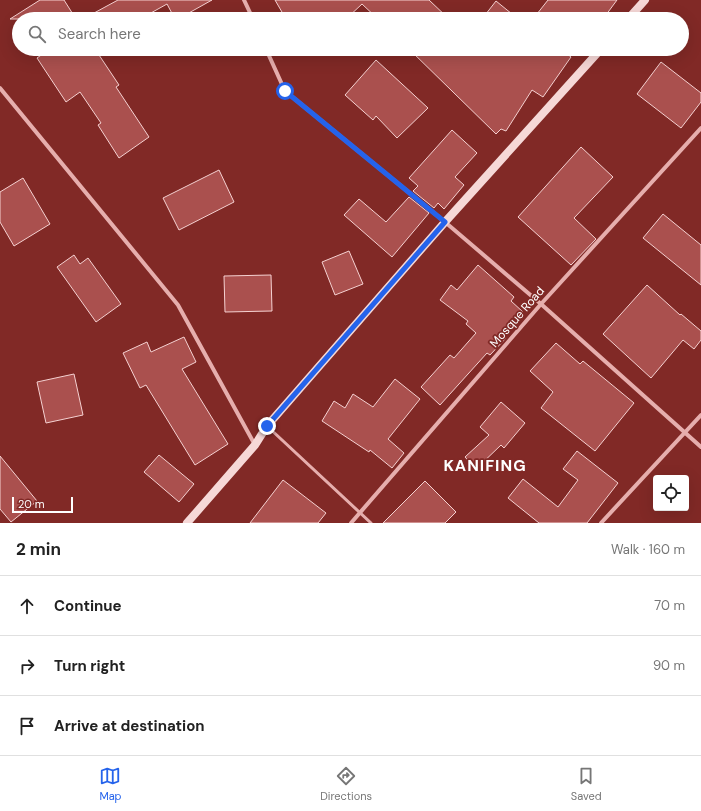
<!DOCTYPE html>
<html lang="en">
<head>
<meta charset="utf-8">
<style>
	body { margin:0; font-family:"DM Sans",sans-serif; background:#f2f2f2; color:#222 }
	.controls { position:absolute; right:12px; bottom:12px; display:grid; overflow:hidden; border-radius:4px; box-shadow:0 4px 16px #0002 }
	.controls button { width:36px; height:36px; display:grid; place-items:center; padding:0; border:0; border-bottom:1px solid #e0e0e0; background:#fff; color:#222; font:20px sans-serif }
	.scale { position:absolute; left:12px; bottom:10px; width:61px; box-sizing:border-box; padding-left:4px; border:2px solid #fff; border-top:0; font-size:11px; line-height:14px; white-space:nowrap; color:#fff; -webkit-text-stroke:3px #812926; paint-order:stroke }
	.stop { position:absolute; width:12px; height:12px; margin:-9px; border:3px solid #2563eb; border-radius:50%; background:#fff }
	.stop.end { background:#2563eb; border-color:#fff; box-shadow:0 1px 4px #0008 }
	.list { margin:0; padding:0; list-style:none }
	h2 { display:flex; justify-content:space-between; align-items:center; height:52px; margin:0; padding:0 16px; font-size:17px }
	h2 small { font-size:13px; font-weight:400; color:#767676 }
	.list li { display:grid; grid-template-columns:26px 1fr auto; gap:12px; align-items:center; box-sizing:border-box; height:60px; padding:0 16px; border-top:1px solid #e0e0e0 }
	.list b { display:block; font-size:15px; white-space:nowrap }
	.list em { font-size:13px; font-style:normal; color:#767676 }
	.icon { flex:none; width:22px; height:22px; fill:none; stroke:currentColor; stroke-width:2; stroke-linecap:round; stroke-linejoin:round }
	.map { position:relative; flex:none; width:701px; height:523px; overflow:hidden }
	.search { position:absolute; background:#fff; box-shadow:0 4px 16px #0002; left:12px; right:12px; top:12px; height:44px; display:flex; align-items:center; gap:10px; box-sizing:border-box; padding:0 14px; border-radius:22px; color:#767676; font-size:15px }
	.sheet { height:232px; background:#fff }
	nav { display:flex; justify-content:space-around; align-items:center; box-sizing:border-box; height:56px; border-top:1px solid #e0e0e0; background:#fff; font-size:11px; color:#767676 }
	nav a { display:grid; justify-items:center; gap:2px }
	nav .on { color:#2563eb }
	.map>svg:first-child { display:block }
	.building { fill:#aa504e; stroke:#f5d1d1 }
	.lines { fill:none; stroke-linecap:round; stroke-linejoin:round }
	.lane { stroke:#e6aead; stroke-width:3 }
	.street { stroke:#e6aead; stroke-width:4 }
	.secondary { stroke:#f6d8d7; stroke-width:8 }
	.route { stroke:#2563eb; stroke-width:5 }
	.labels { text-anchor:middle; stroke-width:3.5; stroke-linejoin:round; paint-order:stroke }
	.street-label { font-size:12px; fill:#fff; stroke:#812926 }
	.district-label { font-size:16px; font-weight:bold; letter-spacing:1px; fill:#fff; stroke:#812926 }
</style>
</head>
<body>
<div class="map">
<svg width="701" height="523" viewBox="0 0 701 523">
	<rect width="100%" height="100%" fill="#812926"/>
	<g class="building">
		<path d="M 40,0 L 64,0 L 76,19 L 10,19 Z"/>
		<path d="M 118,0 L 212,0 L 178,19 L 175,19 L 167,4 L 140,19 L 83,19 Z"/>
		<path d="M 275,0 L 429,0 L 449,19 L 378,19 L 362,4 L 346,19 L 286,19 Z"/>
		<path d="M 548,0 L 617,0 L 603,19 L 533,19 Z"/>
		<path d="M 496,1 L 512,14 L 508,19 L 482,19 Z"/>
		<path d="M 50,49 L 95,49 L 119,85 L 116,87 L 149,137 L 119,158 L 98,125 L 101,123 L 80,92 L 66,102 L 37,58 Z"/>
		<path d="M 409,49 L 561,49 L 571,57 L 543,97 L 532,90 L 506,131 L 501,129 L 496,134 Z"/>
		<path d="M 376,60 L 428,108 L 397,138 L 376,116 L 373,120 L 345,95 Z"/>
		<path d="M 661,62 L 701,93 L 701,102 L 681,128 L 637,94 Z"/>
		<path d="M 452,130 L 477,153 L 455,177 L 464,185 L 444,209 L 438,203 L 434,208 L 413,191 L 418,186 L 409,178 Z"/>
		<path d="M 581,147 L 613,177 L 574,218 L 596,239 L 571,265 L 518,217 Z"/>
		<path d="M 219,170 L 234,202 L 179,230 L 163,198 Z"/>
		<path d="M 23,178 L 50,224 L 14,246 L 0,222 L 0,192 Z"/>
		<path d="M 409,197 L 429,213 L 392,257 L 344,215 L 359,199 L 386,222 Z"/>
		<path d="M 663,214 L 701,245 L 701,285 L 643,238 Z"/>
		<path d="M 349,251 L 363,284 L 335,295 L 322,262 Z"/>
		<path d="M 74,255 L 80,264 L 88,258 L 121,304 L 96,322 L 57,267 Z"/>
		<path d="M 478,265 L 514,297 L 511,301 L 523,312 L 502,335 L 506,338 L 490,355 L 487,353 L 440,405 L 421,387 L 450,355 L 454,358 L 476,333 L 466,324 L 468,321 L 440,300 L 451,285 L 457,290 Z"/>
		<path d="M 271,275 L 272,311 L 225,312 L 224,276 Z"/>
		<path d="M 647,285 L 680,315 L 681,314 L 701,331 L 701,340 L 694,349 L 683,340 L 651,378 L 603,334 Z"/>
		<path d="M 184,337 L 196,362 L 182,369 L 228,444 L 195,465 L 146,385 L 140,388 L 123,353 L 147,342 L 151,352 Z"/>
		<path d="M 556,343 L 580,364 L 583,361 L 634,403 L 595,451 L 541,408 L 553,392 L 530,371 Z"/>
		<path d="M 74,374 L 83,415 L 46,423 L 37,382 Z"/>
		<path d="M 395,379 L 420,399 L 388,439 L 404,453 L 392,468 L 370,450 L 369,452 L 322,421 L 334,401 L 345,408 L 353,394 L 373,407 Z"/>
		<path d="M 501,402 L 525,423 L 504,448 L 501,445 L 476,469 L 465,457 L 489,435 L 480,427 Z"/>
		<path d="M 577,451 L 618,483 L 587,523 L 539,523 L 508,498 L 523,479 L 558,507 L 578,480 L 563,469 Z"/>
		<path d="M 159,455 L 194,484 L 179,502 L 144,472 Z"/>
		<path d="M 0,456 L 37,501 L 11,522 L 0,509 Z"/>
		<path d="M 283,480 L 326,513 L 318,523 L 250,523 Z"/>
		<path d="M 425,481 L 456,512 L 445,523 L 383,523 Z"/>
	</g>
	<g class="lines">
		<path class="lane" d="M 267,426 L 371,523"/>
		<g class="street">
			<path d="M 244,0 L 253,19"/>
			<path d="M 266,49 L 285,91 L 445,222 L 541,304 L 701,447"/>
			<path d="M 0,88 L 178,305 L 255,445"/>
			<path d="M 351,523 L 541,304 L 701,128"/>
			<path d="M 601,523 L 701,415"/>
		</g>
		<g class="secondary">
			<path d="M 628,19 L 645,0"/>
			<path d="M 187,523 L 255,445 L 267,426 L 445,222 L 601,49"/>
		</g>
	</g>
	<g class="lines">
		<path class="route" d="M 267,426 L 445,222 L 285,91"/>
	</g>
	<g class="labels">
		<g class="street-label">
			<text transform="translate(517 317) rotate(-49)" y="4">Mosque Road</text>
		</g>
		<g class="district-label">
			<text x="485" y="471">KANIFING</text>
		</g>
	</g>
</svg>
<div class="controls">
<button><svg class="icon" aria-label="locate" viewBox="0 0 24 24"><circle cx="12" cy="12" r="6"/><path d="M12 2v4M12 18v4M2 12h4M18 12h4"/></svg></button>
</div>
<div class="scale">20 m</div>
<div class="stop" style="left:285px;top:91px"></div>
<div class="stop end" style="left:267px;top:426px"></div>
<div class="search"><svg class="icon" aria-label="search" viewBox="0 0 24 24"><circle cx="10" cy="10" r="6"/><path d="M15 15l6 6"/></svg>Search here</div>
</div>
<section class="sheet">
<h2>2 min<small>Walk · 160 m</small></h2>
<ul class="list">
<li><svg class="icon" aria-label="ahead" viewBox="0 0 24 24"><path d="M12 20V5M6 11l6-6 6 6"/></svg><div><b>Continue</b></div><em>70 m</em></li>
<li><svg class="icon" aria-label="right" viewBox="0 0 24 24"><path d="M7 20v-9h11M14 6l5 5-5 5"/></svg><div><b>Turn right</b></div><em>90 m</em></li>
<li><svg class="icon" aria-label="arrive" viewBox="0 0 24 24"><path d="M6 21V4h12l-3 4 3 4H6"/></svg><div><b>Arrive at destination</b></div></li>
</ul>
</section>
<nav>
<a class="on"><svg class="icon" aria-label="map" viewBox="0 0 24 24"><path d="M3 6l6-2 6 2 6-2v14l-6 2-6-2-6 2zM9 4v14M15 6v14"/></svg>Map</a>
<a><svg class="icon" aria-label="directions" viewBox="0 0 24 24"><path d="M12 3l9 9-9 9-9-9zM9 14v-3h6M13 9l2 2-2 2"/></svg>Directions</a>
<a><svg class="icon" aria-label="saved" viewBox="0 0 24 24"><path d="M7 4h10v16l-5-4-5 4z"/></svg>Saved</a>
</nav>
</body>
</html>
